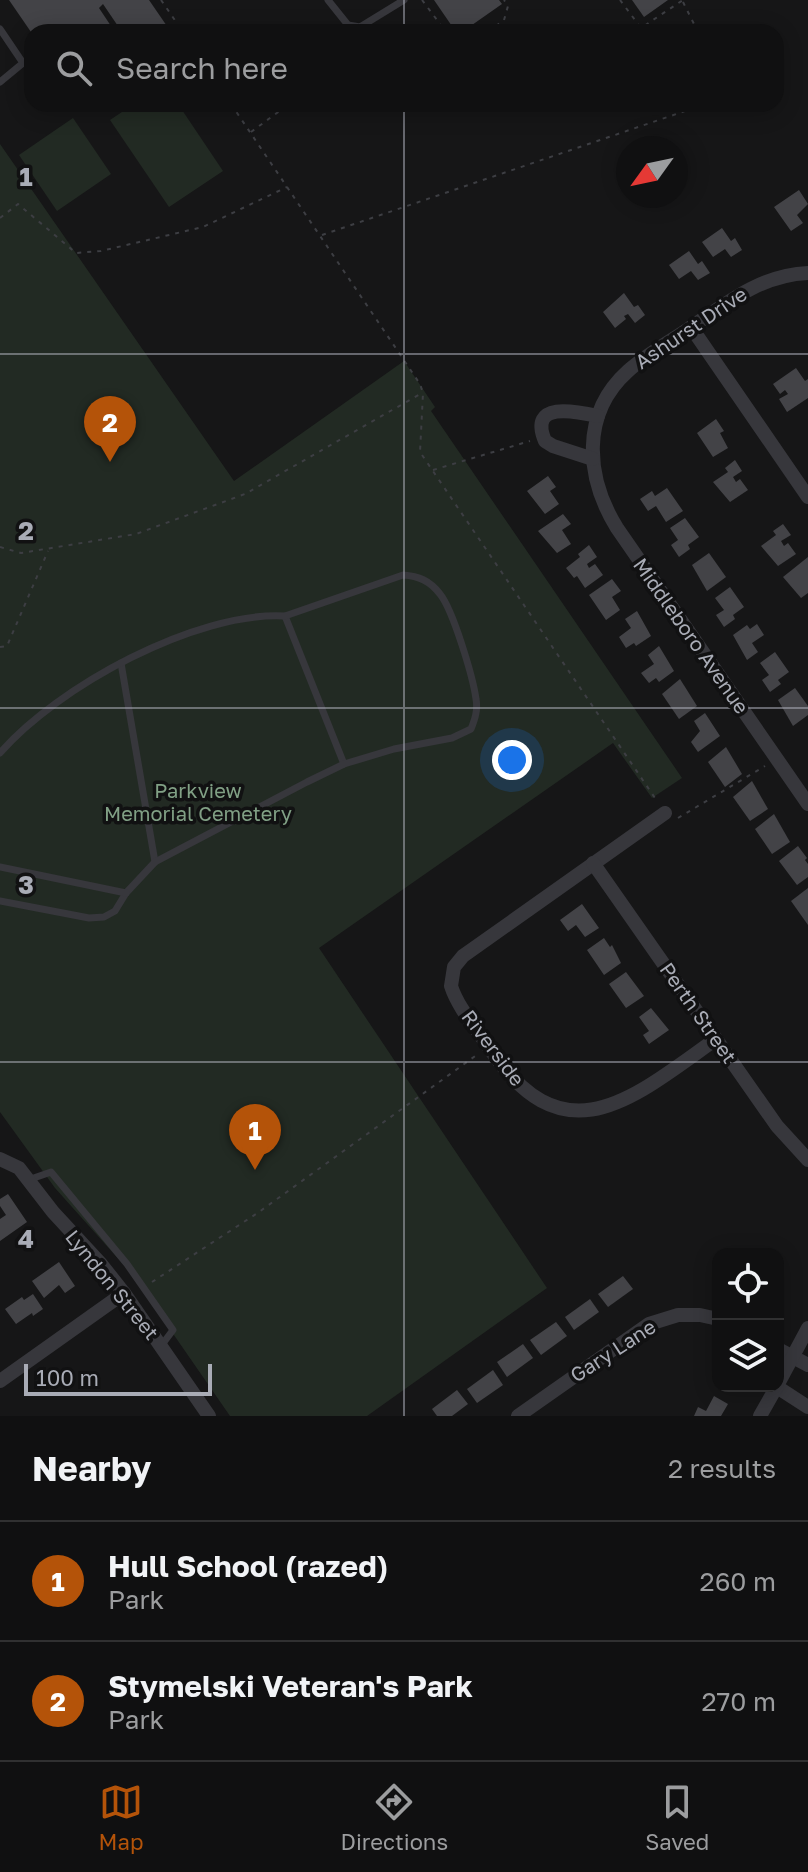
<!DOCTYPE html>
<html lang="en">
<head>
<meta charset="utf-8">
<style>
	body { margin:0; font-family:"Golos Text",sans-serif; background:#19191a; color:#f1f3f6 }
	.controls { position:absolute; right:24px; bottom:24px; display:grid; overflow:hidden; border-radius:16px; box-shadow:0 4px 20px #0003 }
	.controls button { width:72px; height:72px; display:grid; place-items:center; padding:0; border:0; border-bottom:2px solid #303031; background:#101011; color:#f1f3f6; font:40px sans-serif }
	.compass { position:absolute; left:616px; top:136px; width:72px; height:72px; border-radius:50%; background:#101011; box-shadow:0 4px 20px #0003; rotate:237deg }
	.scale { position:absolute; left:24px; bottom:20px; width:188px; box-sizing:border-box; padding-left:8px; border:4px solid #a9acb6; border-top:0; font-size:22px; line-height:28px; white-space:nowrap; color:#a9acb6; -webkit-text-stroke:6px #111112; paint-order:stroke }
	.you { position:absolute; left:512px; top:760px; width:28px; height:28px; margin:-20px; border:6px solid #fff; border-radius:50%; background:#1a73e8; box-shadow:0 0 0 12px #1a73e833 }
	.badge { display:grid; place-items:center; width:52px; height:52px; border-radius:50%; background:#b45309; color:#fff; font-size:26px; font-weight:700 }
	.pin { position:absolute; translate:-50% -66px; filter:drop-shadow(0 2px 4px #0008) }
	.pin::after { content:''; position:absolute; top:42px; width:28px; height:24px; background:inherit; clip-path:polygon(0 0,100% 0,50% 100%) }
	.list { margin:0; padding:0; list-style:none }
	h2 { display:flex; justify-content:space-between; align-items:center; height:104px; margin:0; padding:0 32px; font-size:34px }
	h2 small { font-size:26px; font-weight:400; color:#9c9d9f }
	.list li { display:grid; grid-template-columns:52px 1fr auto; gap:24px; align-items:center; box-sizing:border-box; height:120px; padding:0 32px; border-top:2px solid #303031 }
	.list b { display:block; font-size:30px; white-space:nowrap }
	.list p { margin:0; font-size:26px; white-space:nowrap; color:#9c9d9f }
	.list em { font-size:26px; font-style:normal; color:#9c9d9f }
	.icon { flex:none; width:44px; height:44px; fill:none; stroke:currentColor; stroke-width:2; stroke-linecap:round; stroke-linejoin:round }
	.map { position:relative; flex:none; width:808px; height:1416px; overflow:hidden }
	.search { position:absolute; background:#101011; box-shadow:0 4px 20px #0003; left:24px; right:24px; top:24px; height:88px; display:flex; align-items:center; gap:20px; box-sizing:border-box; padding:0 28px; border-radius:24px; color:#9c9d9f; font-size:30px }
	.sheet { height:344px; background:#101011 }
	nav { display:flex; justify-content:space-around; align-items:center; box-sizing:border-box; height:112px; border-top:2px solid #303031; background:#101011; font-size:22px; color:#9c9d9f }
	nav a { display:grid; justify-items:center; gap:4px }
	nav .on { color:#b45309 }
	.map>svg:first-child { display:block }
	.green { fill:#222a23 }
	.building { fill:#434347 }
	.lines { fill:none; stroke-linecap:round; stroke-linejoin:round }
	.path { stroke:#3d3e43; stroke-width:2; stroke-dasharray:4 6; stroke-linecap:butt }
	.service { stroke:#37373c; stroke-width:7 }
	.minor { stroke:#37373c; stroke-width:14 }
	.grid { fill:none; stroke:#a9acb6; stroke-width:2; stroke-opacity:0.55 }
	.labels { text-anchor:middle; stroke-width:7; stroke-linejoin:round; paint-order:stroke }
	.street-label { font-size:20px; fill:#a9acb6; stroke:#111112 }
	.park-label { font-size:20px; fill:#81a085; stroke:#111112 }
	.grid-label { font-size:26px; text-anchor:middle; font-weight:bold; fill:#a9acb6; stroke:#111112; stroke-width:7; stroke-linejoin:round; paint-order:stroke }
</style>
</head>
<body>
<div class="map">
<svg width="808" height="1416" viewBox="0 0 808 1416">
	<rect width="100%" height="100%" fill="#161617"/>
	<g class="green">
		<path d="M 134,104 L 178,104 L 223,171 L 169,207 L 110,120 Z"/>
		<path d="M 73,118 L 111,174 L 57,211 L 19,155 Z"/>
		<path d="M 0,144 L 234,481 L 404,361 L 435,407 L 431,411 L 682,778 L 652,798 L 613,743 L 319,948 L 547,1288 L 367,1416 L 230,1416 L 131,1273 L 55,1188 L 0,1112 Z"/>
	</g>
	<g class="building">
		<path d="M 9,0 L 149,0 L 171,32 L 122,32 L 103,4 L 99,8 L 115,32 L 31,32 Z"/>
		<path d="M 434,0 L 499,0 L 502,4 L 462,32 L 456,32 Z"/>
		<path d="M 632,0 L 668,0 L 644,17 Z"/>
		<path d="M 799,190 L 808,204 L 797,215 L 803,223 L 791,231 L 774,207 Z"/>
		<path d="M 722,228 L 731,241 L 735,238 L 742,250 L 731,257 L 725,249 L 713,257 L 702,242 Z"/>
		<path d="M 689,251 L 698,264 L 702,261 L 710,273 L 698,280 L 691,271 L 679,279 L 669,265 Z"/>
		<path d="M 624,293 L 634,307 L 638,305 L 645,315 L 635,323 L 628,314 L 624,316 L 626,319 L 615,328 L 603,312 Z"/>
		<path d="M 796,368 L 805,381 L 808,379 L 808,398 L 787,412 L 779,399 L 788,394 L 785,390 L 780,394 L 773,384 Z"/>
		<path d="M 716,419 L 724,431 L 720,433 L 728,448 L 713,457 L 697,433 Z"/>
		<path d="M 735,460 L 742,471 L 733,477 L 736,482 L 740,479 L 748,490 L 730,502 L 713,482 L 728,472 L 725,468 Z"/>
		<path d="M 548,476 L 556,487 L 550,491 L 559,504 L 545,514 L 527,491 Z"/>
		<path d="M 667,488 L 683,511 L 666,522 L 656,506 L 648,511 L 640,499 L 652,491 L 655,496 Z"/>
		<path d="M 563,514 L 571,524 L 562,530 L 571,544 L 557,553 L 538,531 Z"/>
		<path d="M 685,518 L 699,537 L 688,545 L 690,549 L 679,557 L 671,545 L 678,540 L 670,528 Z"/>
		<path d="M 783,524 L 791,535 L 781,541 L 784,546 L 788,543 L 796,554 L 778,566 L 761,546 L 776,535 L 773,531 Z"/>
		<path d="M 589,545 L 597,557 L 587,564 L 589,568 L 595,564 L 603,575 L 585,588 L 577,576 L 574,578 L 566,568 L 580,557 L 578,554 Z"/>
		<path d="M 709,553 L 726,577 L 707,591 L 692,565 Z"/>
		<path d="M 808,557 L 808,593 L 801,598 L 783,577 Z"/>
		<path d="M 612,579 L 621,591 L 612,597 L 620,610 L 606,620 L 589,595 Z"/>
		<path d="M 730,587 L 744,607 L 733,615 L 735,619 L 724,627 L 716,615 L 724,610 L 715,598 Z"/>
		<path d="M 637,611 L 651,636 L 636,646 L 634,643 L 626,648 L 619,637 L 631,628 L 625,619 Z"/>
		<path d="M 757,624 L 764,635 L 752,643 L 758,652 L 747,660 L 733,635 L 747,625 L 750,629 Z"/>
		<path d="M 659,646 L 674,671 L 659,682 L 656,678 L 649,683 L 641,673 L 654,664 L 648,655 Z"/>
		<path d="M 775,652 L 789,672 L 778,680 L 781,684 L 770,692 L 762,680 L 769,675 L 760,663 Z"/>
		<path d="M 680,679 L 697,706 L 679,719 L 662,694 Z"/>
		<path d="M 795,688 L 808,706 L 808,715 L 793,726 L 778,700 Z"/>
		<path d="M 705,713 L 720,736 L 698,752 L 691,742 L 700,731 L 694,721 Z"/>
		<path d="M 726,747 L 742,774 L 725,787 L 708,762 Z"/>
		<path d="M 752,781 L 768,809 L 750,821 L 733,797 Z"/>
		<path d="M 774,814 L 790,842 L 772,854 L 755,829 Z"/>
		<path d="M 798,846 L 807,858 L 805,860 L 808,864 L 808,877 L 797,885 L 779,861 Z"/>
		<path d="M 808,888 L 808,925 L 791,901 Z"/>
		<path d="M 582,904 L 599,928 L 585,937 L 576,925 L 568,931 L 560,920 Z"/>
		<path d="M 604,938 L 610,947 L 612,945 L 621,963 L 604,975 L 587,950 Z"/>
		<path d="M 626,972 L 644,996 L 626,1008 L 609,984 Z"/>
		<path d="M 651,1008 L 669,1030 L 649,1044 L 643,1035 L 649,1031 L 639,1017 Z"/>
		<path d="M 8,1194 L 27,1222 L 0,1241 L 0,1219 L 6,1215 L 0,1206 L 0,1199 Z"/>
		<path d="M 59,1262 L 75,1286 L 65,1293 L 59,1285 L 44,1298 L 32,1281 Z"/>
		<path d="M 623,1276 L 633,1289 L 608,1307 L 598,1294 Z"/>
		<path d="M 33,1294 L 43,1309 L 33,1316 L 32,1313 L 16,1324 L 5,1309 L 22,1297 L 24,1300 Z"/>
		<path d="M 590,1299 L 599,1312 L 574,1330 L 565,1317 Z"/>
		<path d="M 556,1322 L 567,1336 L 541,1355 L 530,1340 Z"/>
		<path d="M 523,1344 L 533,1358 L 507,1377 L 497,1362 Z"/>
		<path d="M 493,1370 L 503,1385 L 477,1403 L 467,1389 Z"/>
		<path d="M 457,1390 L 468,1404 L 452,1416 L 437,1416 L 432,1409 Z"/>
		<path d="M 714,1396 L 728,1404 L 721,1416 L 694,1416 L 698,1407 L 706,1411 Z"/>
	</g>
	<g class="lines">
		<g class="path">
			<path d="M 161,0 L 183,32"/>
			<path d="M 422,0 L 446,32"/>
			<path d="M 620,0 L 641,28 L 683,0"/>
			<path d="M 683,2 L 698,32"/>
			<path d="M 488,32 L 504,20 L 508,6 L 504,0"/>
			<path d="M 231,104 L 420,384 L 423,393 L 420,452 L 657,801"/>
			<path d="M 251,132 L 289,104"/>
			<path d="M 0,218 L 18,204 L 76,253 L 101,251 L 203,227 L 287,187"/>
			<path d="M 322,235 L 691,109 L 698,104"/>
			<path d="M 433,470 L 530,441"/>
			<path d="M 0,547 L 21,553 L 136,534 L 245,494 L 422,393"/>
			<path d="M 0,647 L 7,646 L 48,551"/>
			<path d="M 678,818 L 765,766"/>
			<path d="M 152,1282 L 259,1212 L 478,1054"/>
		</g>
		<g class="service">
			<path d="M 328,0 L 348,25 L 360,27 L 404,0"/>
			<path d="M 0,29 L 23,63 L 0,82"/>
			<path d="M 285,616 L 344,764"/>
			<path d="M 121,663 L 155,862"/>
			<path d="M 0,753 C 57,687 196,611 285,616 L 403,575 C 419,576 430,581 440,594 C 453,610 473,677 476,699 C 478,710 475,719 471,729 L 452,738 L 394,749 L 344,764 L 307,782 L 155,862 L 126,893 L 115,911 L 104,917 L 89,918 L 0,901"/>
			<path d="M 0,867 L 126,893"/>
			<path d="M 28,1180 L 51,1172 L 127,1264 L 173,1330 L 161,1346"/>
		</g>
		<g class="minor">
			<path d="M 808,273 C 762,275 729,301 693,326 C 671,341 647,354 628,371 C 580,414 586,478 617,528 L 808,804"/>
			<path d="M 691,327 L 808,497"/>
			<path d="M 593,459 L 553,446 L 545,441 C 528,401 575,411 598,416"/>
			<path d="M 665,813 L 463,956 L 454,967 L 451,986 C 458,1008 477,1029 490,1049 C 565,1161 634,1097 716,1039"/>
			<path d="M 593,863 L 777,1126 L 808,1160"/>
			<path d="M 0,1159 L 19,1168 L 53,1212 L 101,1264 L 124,1293 L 209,1416"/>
			<path d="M 778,1349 L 808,1365"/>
			<path d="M 0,1381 L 124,1293"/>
			<path d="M 778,1384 L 808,1328"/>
			<path d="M 777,1387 L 808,1407"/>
			<path d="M 518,1416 L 649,1324 L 678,1315 L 700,1315 L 718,1319"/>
			<path d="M 760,1416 L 777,1386"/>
		</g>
	</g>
	<path class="grid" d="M 404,0 L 404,32M 404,104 L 404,1416M 0,354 L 808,354M 0,708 L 808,708M 0,1062 L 808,1062"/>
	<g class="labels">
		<g class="street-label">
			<text transform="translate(691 328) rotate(-34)" y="7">Ashurst Drive</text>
			<text transform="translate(691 636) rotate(55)" y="7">Middleboro Avenue</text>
			<text transform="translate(698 1013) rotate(55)" y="7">Perth Street</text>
			<text transform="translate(493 1048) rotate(53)" y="7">Riverside</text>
			<text transform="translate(112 1285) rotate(51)" y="7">Lyndon Street</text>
			<text transform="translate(613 1351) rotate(-33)" y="7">Gary Lane</text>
		</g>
		<g class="park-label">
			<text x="198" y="798">Parkview<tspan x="198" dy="23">Memorial Cemetery</tspan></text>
		</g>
	</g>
	<g class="grid-label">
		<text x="26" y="186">1</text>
		<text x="26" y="540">2</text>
		<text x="26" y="894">3</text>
		<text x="26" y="1248">4</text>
	</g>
</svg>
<div class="controls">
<button><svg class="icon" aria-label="locate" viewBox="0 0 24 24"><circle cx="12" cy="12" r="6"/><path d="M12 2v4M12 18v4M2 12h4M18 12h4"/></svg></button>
<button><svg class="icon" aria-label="layers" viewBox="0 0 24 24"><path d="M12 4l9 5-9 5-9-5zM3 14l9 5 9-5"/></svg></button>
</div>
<svg class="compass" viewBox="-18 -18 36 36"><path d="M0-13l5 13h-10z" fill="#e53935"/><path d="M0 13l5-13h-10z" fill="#9c9d9f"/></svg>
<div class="scale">100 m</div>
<div class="you"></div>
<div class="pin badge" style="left:255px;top:1170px">1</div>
<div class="pin badge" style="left:110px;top:462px">2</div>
<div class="search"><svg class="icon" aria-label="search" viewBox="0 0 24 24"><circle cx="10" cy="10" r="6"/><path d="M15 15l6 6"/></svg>Search here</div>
</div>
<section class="sheet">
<h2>Nearby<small>2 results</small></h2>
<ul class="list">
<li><span class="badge">1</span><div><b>Hull School (razed)</b><p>Park</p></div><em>260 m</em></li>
<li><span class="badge">2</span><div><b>Stymelski Veteran's Park</b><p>Park</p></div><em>270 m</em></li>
</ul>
</section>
<nav>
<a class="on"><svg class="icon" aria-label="map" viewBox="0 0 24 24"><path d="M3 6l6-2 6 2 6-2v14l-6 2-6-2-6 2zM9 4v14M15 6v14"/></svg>Map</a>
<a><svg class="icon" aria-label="directions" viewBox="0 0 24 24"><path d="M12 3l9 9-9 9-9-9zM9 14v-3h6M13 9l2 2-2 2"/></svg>Directions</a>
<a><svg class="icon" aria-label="saved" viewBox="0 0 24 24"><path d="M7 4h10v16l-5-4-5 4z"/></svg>Saved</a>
</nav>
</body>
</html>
